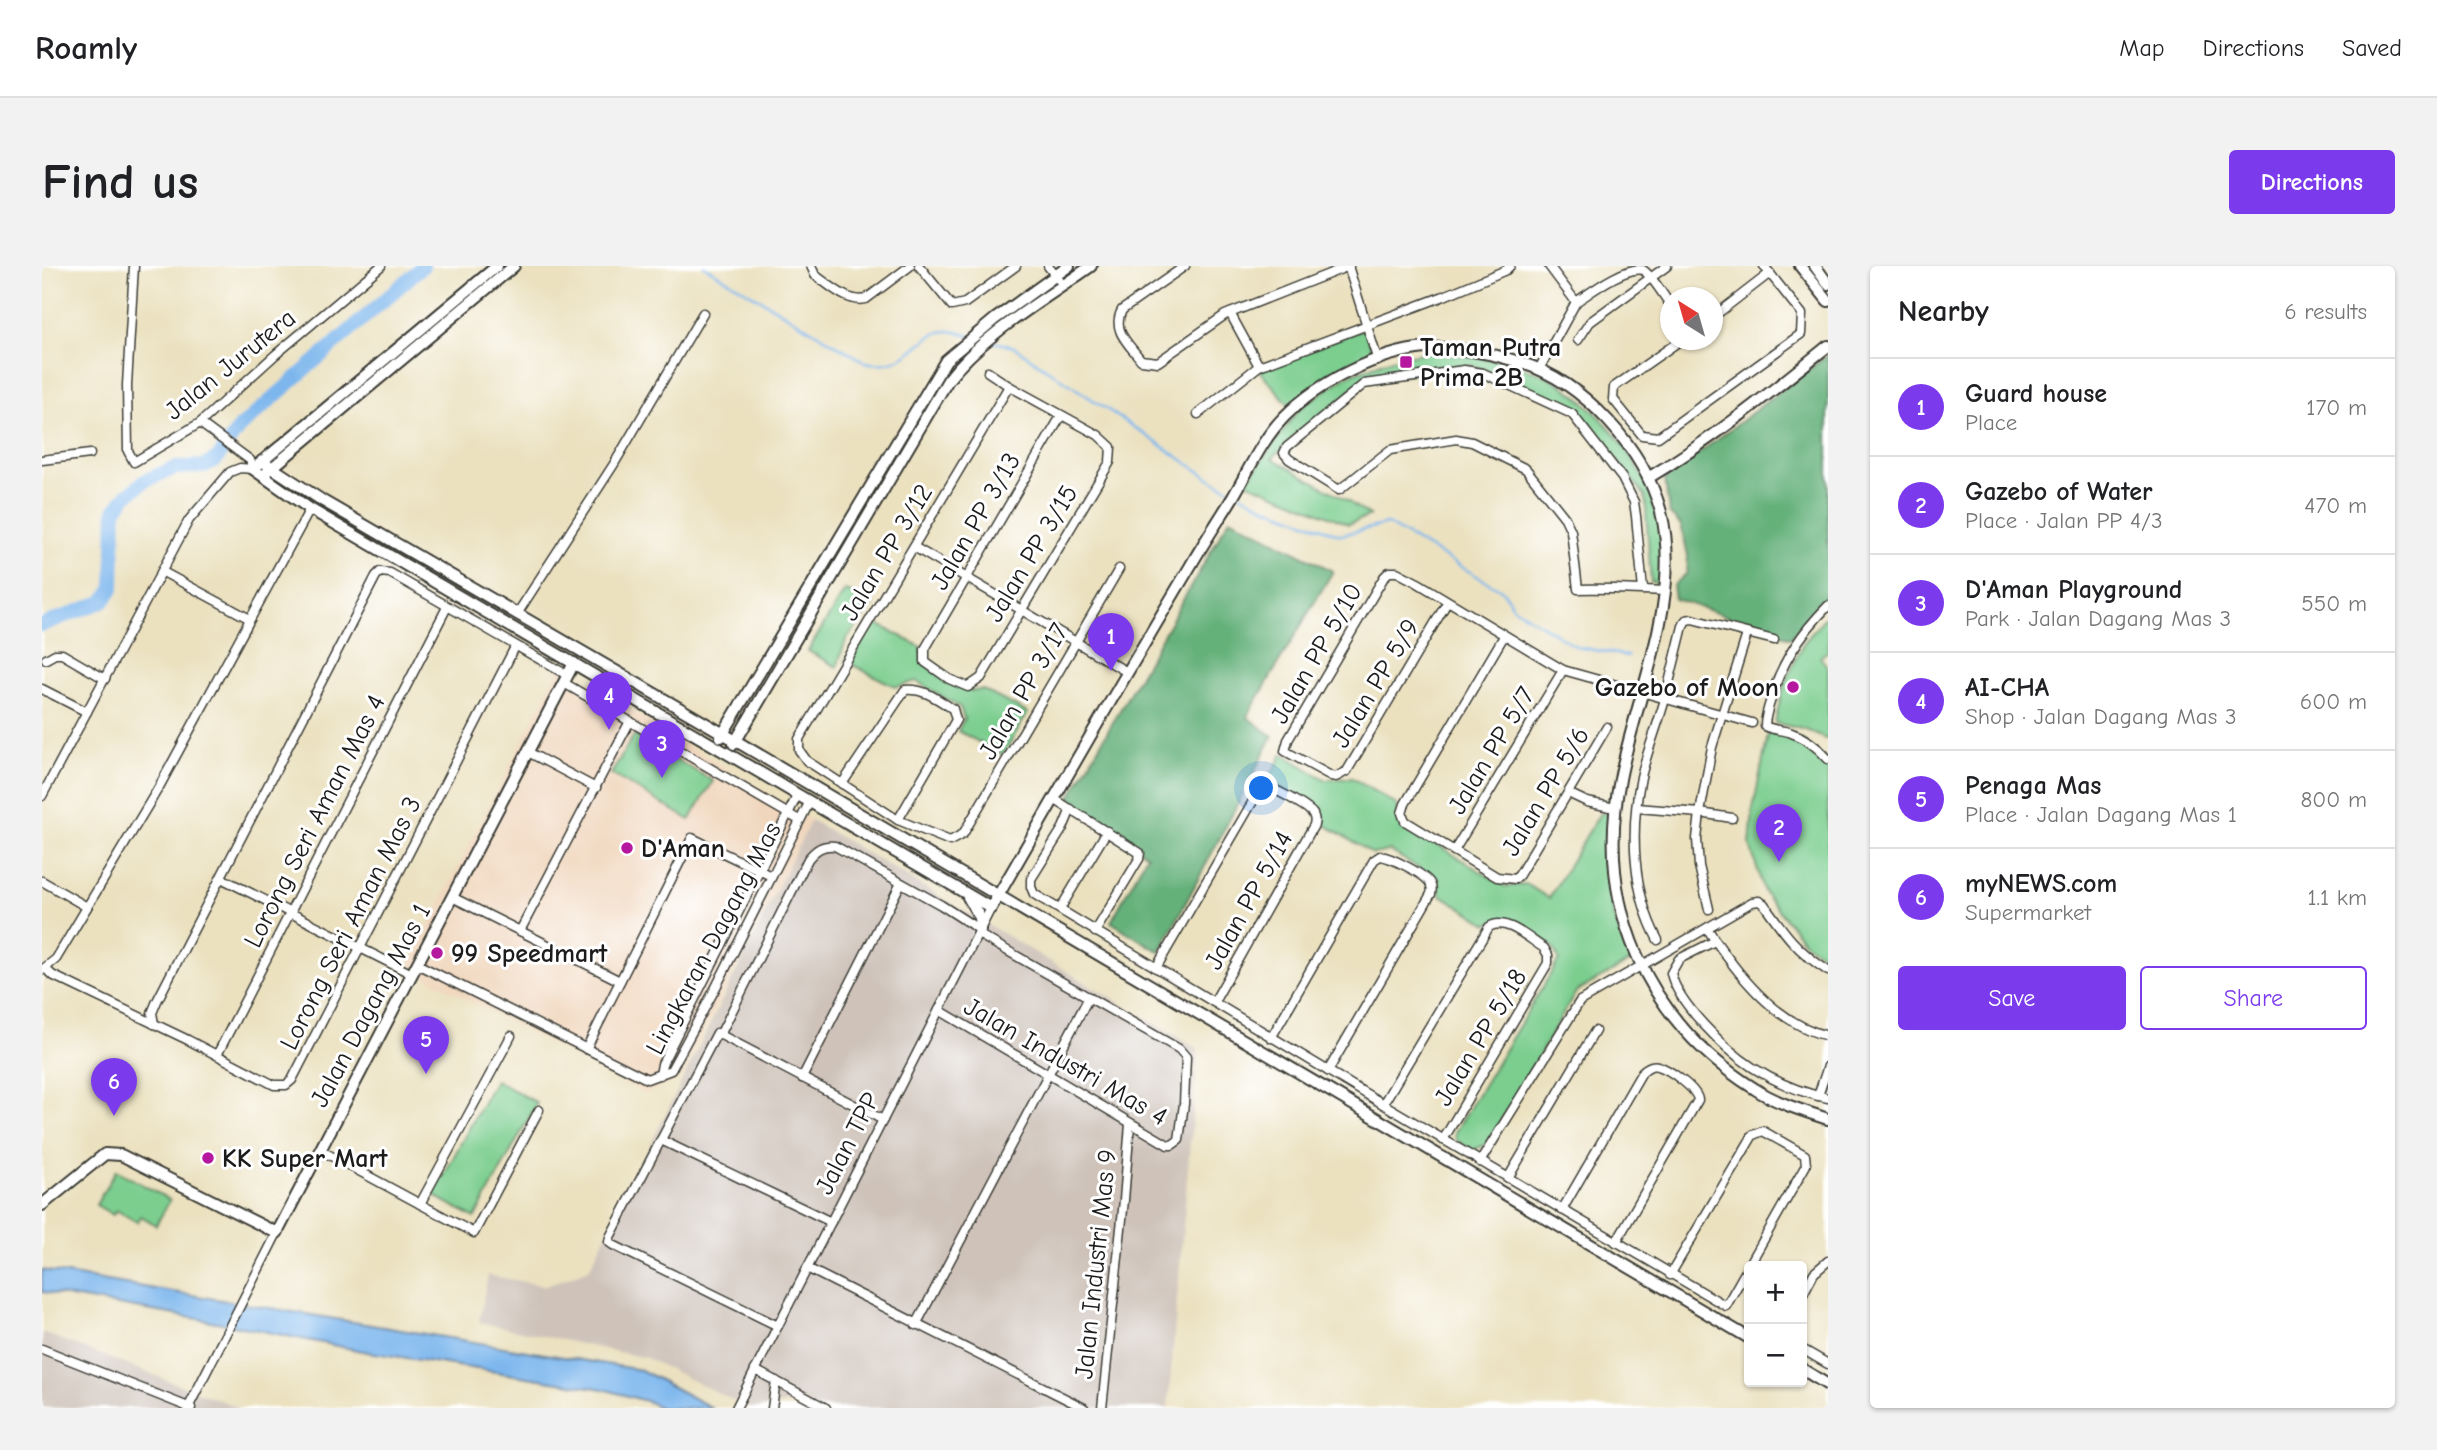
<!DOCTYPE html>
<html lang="en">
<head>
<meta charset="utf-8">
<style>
	body { margin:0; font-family:"Comic Neue",sans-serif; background:#f2f2f2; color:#202124 }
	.controls { position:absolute; right:21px; bottom:21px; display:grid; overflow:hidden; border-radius:7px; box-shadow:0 2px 5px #0004 }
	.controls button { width:63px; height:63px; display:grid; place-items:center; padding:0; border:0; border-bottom:2px solid #e0e0e0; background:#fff; color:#202124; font:35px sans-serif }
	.compass { position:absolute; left:1618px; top:21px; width:63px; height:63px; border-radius:50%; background:#fff; box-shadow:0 2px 5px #0004; rotate:323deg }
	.you { position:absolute; left:1220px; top:523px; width:24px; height:24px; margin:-18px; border:5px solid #fff; border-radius:50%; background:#1a73e8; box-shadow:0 0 0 10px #1a73e833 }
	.badge { display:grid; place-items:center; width:46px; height:46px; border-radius:50%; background:#7c3aed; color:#fff; font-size:23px; font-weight:700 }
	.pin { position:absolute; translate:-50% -58px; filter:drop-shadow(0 2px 4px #0008) }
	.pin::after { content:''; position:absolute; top:37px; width:24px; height:21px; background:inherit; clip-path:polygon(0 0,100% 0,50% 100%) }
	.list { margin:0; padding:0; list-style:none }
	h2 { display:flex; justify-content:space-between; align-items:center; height:91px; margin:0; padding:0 28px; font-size:30px }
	h2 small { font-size:23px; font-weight:400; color:#757577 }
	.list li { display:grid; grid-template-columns:46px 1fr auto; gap:21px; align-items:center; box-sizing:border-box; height:98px; padding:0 28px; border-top:2px solid #e0e0e0 }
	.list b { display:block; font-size:26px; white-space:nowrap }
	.list p { margin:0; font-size:23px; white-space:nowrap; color:#757577 }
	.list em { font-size:23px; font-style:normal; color:#757577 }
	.actions { display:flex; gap:14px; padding:21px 28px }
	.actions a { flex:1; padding:16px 0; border:2px solid #7c3aed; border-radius:7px; text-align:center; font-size:24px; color:#7c3aed }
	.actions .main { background:#7c3aed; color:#fff }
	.map { position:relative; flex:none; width:1786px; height:1142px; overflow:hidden; border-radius:7px }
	header { display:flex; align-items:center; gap:42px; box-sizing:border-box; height:98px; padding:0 35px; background:#fff; border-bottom:2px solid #e0e0e0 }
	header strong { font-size:33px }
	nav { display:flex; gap:38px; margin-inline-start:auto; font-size:24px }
	.intro { display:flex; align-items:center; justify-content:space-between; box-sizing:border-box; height:168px; padding:0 42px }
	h1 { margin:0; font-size:49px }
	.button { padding:18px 32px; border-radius:7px; background:#7c3aed; color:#fff; font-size:24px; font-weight:700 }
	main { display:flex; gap:42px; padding:0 42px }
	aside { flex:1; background:#fff; border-radius:7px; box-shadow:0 2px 5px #0004 }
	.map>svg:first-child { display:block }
	.built { fill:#f0d6bc }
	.industrial { fill:#cec2b9 }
	.green { fill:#7cce8f; stroke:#4c7556; stroke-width:2 }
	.forest { fill:#65b17a; stroke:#40664b; stroke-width:2 }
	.water { fill:#7cb6ed; stroke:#4c6984; stroke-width:2 }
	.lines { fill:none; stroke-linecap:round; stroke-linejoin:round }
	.stream { stroke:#7cb6ed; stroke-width:2.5 }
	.river { stroke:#7cb6ed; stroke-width:14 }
	.street-casing { stroke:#3b3a34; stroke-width:11 }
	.secondary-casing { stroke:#3b3a34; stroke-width:14 }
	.street { stroke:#fff; stroke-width:8 }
	.secondary { stroke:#fff; stroke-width:10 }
	.poi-dot { fill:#b5179e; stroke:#fff; stroke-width:2.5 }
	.labels { text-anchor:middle; stroke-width:6; stroke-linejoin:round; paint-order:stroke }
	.poi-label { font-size:26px; font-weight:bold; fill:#1c1c1c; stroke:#fff; text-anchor:start }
	.street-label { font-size:26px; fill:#1c1c1c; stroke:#fff }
</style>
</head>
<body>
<header>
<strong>Roamly</strong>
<nav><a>Map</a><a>Directions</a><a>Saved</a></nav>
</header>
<div class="intro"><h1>Find us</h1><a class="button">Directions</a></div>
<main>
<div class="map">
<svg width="1786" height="1142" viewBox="0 0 1786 1142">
	<rect width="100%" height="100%" fill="#fff"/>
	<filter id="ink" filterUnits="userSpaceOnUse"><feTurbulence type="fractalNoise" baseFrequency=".0143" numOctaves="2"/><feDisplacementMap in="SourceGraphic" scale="14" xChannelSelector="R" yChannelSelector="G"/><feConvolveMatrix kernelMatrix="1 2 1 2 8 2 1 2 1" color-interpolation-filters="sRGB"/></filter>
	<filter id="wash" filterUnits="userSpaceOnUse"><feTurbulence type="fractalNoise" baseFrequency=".00686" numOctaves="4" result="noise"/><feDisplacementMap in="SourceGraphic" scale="28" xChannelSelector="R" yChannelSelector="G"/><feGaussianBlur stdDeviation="1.57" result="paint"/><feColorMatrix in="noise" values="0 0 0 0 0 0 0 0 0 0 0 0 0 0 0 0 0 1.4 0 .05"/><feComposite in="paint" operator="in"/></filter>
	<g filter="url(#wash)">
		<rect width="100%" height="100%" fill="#ebe1bf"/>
		<path class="built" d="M 518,401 L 769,554 L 639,811 L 603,828 L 365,701 Z"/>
		<g class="industrial">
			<path d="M 769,554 L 1156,783 L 1126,1142 L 757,1142 L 747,1137 L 720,1142 L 707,1142 L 604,1092 L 437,1056 L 446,1009 L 504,1020 L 547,1003 Z"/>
			<path d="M 0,1067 L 2,1067 L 198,1142 L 0,1142 Z"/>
		</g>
		<g class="green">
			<path d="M 1323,62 L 1332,90 L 1291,107 L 1247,139 L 1217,104 Z"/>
			<path d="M 1388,85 C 1427,90 1468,93 1504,110 C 1559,136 1619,218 1623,280 C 1623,292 1621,306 1620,318 L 1609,316 L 1603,230 L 1534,142 L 1430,99 L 1321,114 L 1230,192 L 1296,229 L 1328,250 L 1306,258 L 1204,216 L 1258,142 L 1305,110 L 1350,93 Z"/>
			<path d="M 803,324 L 832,338 L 804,374 L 795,401 L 766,385 Z"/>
			<path d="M 1786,347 L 1786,385 L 1778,391 L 1786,401 L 1786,473 L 1783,473 L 1764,464 L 1733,457 L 1740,425 L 1760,379 Z"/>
			<path d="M 830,355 L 879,381 L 881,397 L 929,425 L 941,424 L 986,447 L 961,489 L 916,465 L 922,453 L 918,441 L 874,415 L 854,421 L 803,395 Z"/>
			<path d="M 1727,464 C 1758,470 1764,474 1786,497 L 1786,692 L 1763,677 L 1722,626 L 1708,579 L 1711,543 Z"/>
			<path d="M 592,469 L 671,515 L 648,554 L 569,508 Z"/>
			<path d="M 1241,488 L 1284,514 L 1310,512 L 1355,539 L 1357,555 L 1464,621 L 1484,618 L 1507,632 L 1558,547 L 1567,548 L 1567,604 L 1572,652 L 1589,695 L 1534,726 L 1446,877 L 1430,885 L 1414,874 L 1413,866 L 1517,694 L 1511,681 L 1468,654 L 1459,653 L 1446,658 L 1399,629 L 1393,612 L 1348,585 L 1331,588 L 1282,558 L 1279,546 L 1226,514 Z"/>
			<path d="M 453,814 L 495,837 L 433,952 L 391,929 Z"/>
			<path d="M 74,904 L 128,934 L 114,959 L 99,950 L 95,956 L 74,944 L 71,949 L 54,939 Z"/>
		</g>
		<g class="forest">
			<path d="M 1786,89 L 1786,325 L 1749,372 L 1633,333 L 1631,320 L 1645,307 L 1646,290 L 1639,259 L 1627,247 L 1623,213 Z"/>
			<path d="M 1188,252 L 1291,305 L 1205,451 L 1231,470 L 1118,686 L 1069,656 L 1105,589 L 1027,533 Z"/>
		</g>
		<path class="water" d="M 0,1004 L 599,1104 L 670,1142 L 619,1142 L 607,1136 L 561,1123 L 320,1085 L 180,1057 L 0,1026 Z"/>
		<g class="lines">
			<g class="stream">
				<path d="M 662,0 L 823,96 C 870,106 877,64 907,65 C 913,65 922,68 928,70"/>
				<path d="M 948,75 L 972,81 L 1172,215 L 1192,225"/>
				<path d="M 1198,228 L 1221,240 L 1299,269 L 1345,258 L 1461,325 L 1472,342 L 1535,381 L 1586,390"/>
			</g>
			<path class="river" d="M 0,359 L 62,335 L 71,321 L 73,244 L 84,230 L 104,214 L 133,202 L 162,200 L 175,193 L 197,162 L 381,0"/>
		</g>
	</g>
	<g filter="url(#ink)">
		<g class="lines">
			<defs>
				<g id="street">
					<path d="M 92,0 L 85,119 L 86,185 L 92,196 L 158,157 L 233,89 L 339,0"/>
					<path d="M 769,0 L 773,9 L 777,12 C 791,22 807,37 824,33 L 868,0"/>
					<path d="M 877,0 L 910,40 L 923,37 L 974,0"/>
					<path d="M 1006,0 L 1017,14"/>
					<path d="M 1143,0 L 1080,44 C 1069,64 1087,78 1099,94 L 1116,96 L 1183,49 L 1307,0"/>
					<path d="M 1306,0 L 1336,95"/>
					<path d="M 1534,36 C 1549,26 1583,0 1601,4 C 1612,12 1621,29 1629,40"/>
					<path d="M 1188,47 L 1217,100"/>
					<path d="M 1671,51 L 1728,7"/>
					<path d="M 1536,74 L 1548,56 L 1625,0"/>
					<path d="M 1639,74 L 1572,121 L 1571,133 L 1600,169 L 1616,171 L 1759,68 L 1760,48 L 1722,0"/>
					<path d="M 1497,103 L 1534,36 L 1507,0"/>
					<path d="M 946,106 L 967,120 L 1056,169 L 1069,181 L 1068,196 L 939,412 L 926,421 L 907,413 L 883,396 L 883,383 L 1019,150"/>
					<path d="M 967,120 L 757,473 L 757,484 L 765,495 L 856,554 L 908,575 L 921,568 L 1077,303"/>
					<path d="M 1156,148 L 1217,100 L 1402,30 L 1464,4 L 1468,0"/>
					<path d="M 0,194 L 48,188"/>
					<path d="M 872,281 L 1085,406"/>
					<path d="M 121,306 L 208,353"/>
					<path d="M 1601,324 L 1594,250 L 1592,236 L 1580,212 L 1530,148 L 1441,107 L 1422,104 L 1322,118 L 1245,181 L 1242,187 L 1247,193 L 1297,224 L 1348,184 L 1414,173 L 1430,176 L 1484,203 L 1523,252 L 1529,265 L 1536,323 C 1565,322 1593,324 1622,325"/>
					<path d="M 1406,335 L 1305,505 L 1294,511 L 1289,510 L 1243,485 L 1246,474 L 1342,311 L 1347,306 L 1355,306 L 1376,317 L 1521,404 L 1710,457"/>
					<path d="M 1786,340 C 1759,367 1739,396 1729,433 C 1726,442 1723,451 1723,460 C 1731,464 1739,464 1747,466 C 1762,471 1775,480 1786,493"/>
					<path d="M 475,348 L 572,198 L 661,47"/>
					<path d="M 1462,370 L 1363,538 L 1360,547 L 1363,555 L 1455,611 L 1473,613 L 1477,609 L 1565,461"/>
					<path d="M 4,393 L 13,388 L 20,388 L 63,413"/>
					<path d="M 522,417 L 757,554"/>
					<path d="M 0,423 L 45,446"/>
					<path d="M 486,486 L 554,522"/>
					<path d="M 800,518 L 863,424 C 882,422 895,433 911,443 L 914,454 L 856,554"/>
					<path d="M 1526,527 L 1545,536 L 1573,542"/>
					<path d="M 0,530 L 147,254 L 188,206 L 198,202 L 211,203 L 208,194 L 158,157"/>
					<path d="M 1012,533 L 1098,587 L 1097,593 L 1053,666"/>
					<path d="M 1595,542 L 1658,547 L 1690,552"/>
					<path d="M 1029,543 L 1021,562 L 989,613 L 989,621 L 992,628 L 1341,838 L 1684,1040 L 1764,899 L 1763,889 L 1721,865 L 1711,869 L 1628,1009"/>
					<path d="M 1412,585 L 1521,404"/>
					<path d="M 179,612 L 370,708"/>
					<path d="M 0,615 L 45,641"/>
					<path d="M 410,631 L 578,715"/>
					<path d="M 1018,643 L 1065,565"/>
					<path d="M 1667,643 L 1657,600 L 1655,573 L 1658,547 L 1670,481 L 1705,368"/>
					<path d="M 1665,662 C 1693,705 1733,758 1786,770"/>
					<path d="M 478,665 L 588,455"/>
					<path d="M 1616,674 C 1590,626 1588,564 1599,511 C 1605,485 1616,459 1623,433 C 1629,409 1635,384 1641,360 L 1644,354 L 1650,353 L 1732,374"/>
					<path d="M 1673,675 L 1637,693 L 1629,707 C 1635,737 1684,784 1710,801 C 1732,815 1760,827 1786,832"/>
					<path d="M 375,698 L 605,813 L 629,804 L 673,723 L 768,535"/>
					<path d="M 3,702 L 10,709 L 146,774 L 232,819 L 244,819 L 250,814 L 473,381"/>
					<path d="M 1114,702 L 1218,523 L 1222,520 C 1231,521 1266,541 1271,548 C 1273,553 1273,554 1272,559 L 1172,736"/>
					<path d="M 0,704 L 14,693 L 117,521 L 268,243"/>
					<path d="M 897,744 L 1126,879 L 1130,879 L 1137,874 L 1142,838 L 1144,791 L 1137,783 L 936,668"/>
					<path d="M 112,758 L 110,747 L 115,735 L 334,310 L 338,306 L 348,307 L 525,409"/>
					<path d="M 678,769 L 766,593 C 774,583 780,579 793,580 L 899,639 L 938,664"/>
					<path d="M 1229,772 L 1332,594 L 1338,590 C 1349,591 1382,608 1388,617 C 1390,622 1390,623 1389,628 L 1286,805"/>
					<path d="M 544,783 L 650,572 L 729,610"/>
					<path d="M 175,789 L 405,341"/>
					<path d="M 618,809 L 620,798 L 756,528"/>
					<path d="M 760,812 L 859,617"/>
					<path d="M 1776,830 L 1786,800"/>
					<path d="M 1341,838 L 1447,661 C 1464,650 1487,673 1502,682 L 1506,689 L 1506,697 L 1401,874"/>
					<path d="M 619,874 L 789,956"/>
					<path d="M 278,884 L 432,967 L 497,844"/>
					<path d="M 1438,896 L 1538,735 L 1710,636 L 1717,635 L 1722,638 C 1743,668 1755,685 1786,705"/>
					<path d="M 1466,912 L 1553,765"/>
					<path d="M 378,938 L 469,770"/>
					<path d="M 1520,944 L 1600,806 C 1604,802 1609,798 1616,800 C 1627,803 1655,823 1656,834 L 1574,976"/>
					<path d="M 765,1002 L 1042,1142"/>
					<path d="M 1760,1030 L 1772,1007 L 1786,995"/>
					<path d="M 874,1059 L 1047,731"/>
					<path d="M 736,1060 L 571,979 L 567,976 L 568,971 L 675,767 L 841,854"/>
					<path d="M 0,1083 L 149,1142"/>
					<path d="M 1760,1083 L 1786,1098"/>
					<path d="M 713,1104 L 784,1142"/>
					<path d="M 146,1142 L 235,967"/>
					<path d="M 694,1142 L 949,642"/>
					<path d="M 730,1142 L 734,1115"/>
					<path d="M 1060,1142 L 1082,934 L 1088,858"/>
				</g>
				<g id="secondary">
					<path d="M 455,0 L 211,203 L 268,243 L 949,642 C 1015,527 1081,413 1149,299 C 1162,276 1177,254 1191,231 C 1207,204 1220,173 1243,150 C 1277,116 1336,86 1384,82 C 1412,80 1453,88 1480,97 C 1542,116 1602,183 1619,246 C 1641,333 1594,429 1578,513 C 1553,639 1604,755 1713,823 C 1732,836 1764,846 1786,853"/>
					<path d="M 1758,0 L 1786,35"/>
					<path d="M 1773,0 L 1786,18"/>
					<path d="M 220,195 L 281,235 L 694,475 L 1707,1072"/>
					<path d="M 225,206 L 472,0"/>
					<path d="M 1606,212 C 1670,174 1729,126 1786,80"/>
					<path d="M 679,471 L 904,94 L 953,53 L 1027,0"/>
					<path d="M 692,478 L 906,114 C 941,68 1002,34 1049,0"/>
					<path d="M 926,631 L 937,650 L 938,664"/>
					<path d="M 0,939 L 63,888 L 79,889 L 235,967 L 532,397"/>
					<path d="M 1760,1103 L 1786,1119"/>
				</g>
			</defs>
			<use href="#street" class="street-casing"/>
			<use href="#secondary" class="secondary-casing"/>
			<use href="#street" class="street"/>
			<use href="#secondary" class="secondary"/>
		</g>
	</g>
	<g class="poi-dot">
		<rect x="1357" y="89" width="14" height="14" rx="3.5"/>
		<circle cx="1751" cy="421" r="7"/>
		<circle cx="585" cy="582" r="7"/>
		<circle cx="395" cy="687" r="7"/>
		<circle cx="166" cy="892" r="7"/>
	</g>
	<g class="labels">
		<g class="poi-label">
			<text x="1378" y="90">Taman Putra<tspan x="1378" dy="30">Prima 2B</tspan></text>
			<text x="1737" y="430" text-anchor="end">Gazebo of Moon</text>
			<text x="599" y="591">D'Aman</text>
			<text x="409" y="696">99 Speedmart</text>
			<text x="180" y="901">KK Super Mart</text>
		</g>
		<g class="street-label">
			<text transform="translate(188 98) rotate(-39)" y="9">Jalan Jurutera</text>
			<text transform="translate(933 255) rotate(-60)" y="9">Jalan PP 3/13</text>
			<text transform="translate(844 286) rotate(-59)" y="9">Jalan PP 3/12</text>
			<text transform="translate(989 287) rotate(-59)" y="9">Jalan PP 3/15</text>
			<text transform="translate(1274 387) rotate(-60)" y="9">Jalan PP 5/10</text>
			<text transform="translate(1333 417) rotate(-59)" y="9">Jalan PP 5/9</text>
			<text transform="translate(981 425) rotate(-60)" y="9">Jalan PP 3/17</text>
			<text transform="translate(1449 484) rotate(-59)" y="9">Jalan PP 5/7</text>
			<text transform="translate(1503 525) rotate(-59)" y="9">Jalan PP 5/6</text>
			<text transform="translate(272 555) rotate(-63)" y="9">Lorong Seri Aman Mas 4</text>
			<text transform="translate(1206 634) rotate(-61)" y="9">Jalan PP 5/14</text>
			<text transform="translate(308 657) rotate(-63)" y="9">Lorong Seri Aman Mas 3</text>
			<text transform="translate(671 672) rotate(-62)" y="9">Lingkaran Dagang Mas</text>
			<text transform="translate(328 739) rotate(-62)" y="9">Jalan Dagang Mas 1</text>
			<text transform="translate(1438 771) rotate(-59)" y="9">Jalan PP 5/18</text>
			<text transform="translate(1024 795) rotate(30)" y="9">Jalan Industri Mas 4</text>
			<text transform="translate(805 877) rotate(-63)" y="9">Jalan TPP</text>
			<text transform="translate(1053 998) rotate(-84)" y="9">Jalan Industri Mas 9</text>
		</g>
	</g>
</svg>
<div class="controls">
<button>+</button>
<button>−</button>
</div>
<svg class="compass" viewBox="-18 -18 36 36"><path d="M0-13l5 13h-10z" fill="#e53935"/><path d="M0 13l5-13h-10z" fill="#757577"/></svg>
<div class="you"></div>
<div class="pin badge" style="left:1069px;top:405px">1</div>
<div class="pin badge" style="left:1737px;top:596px">2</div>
<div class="pin badge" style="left:620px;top:512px">3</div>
<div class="pin badge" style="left:567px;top:464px">4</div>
<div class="pin badge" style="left:384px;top:808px">5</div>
<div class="pin badge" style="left:72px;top:850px">6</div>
</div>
<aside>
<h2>Nearby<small>6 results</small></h2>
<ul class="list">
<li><span class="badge">1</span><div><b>Guard house</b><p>Place</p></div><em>170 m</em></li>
<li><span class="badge">2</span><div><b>Gazebo of Water</b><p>Place · Jalan PP 4/3</p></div><em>470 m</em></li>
<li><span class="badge">3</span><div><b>D'Aman Playground</b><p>Park · Jalan Dagang Mas 3</p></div><em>550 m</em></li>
<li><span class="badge">4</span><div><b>AI-CHA</b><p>Shop · Jalan Dagang Mas 3</p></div><em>600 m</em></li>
<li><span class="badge">5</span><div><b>Penaga Mas</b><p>Place · Jalan Dagang Mas 1</p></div><em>800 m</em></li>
<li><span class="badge">6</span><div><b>myNEWS.com</b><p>Supermarket</p></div><em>1.1 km</em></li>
</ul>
<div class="actions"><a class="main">Save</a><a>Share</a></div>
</aside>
</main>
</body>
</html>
